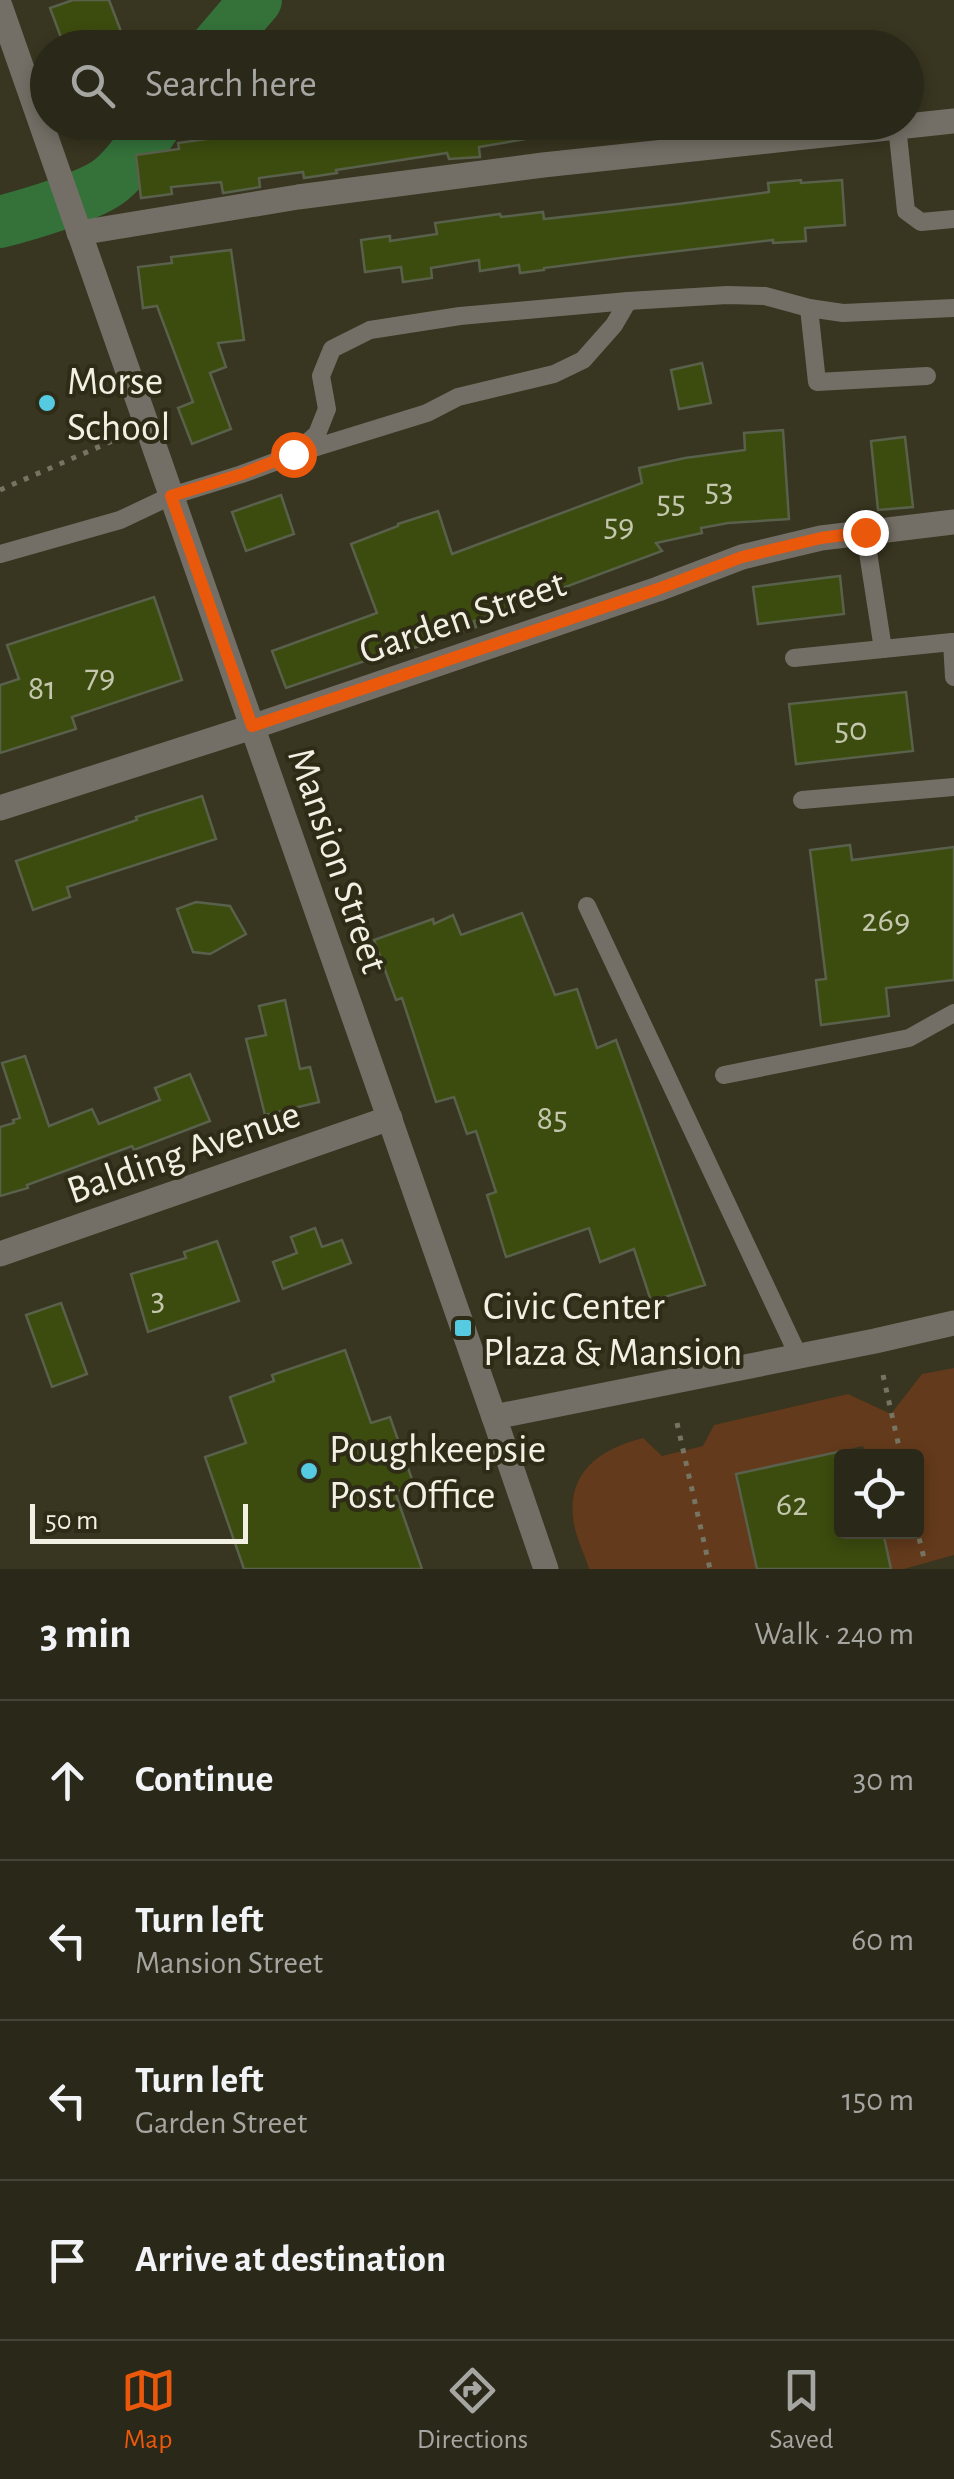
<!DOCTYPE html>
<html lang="en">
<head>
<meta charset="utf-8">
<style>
	body { margin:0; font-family:"Alegreya Sans",sans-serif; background:#363425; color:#f1f3f6 }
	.controls { position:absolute; right:30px; bottom:30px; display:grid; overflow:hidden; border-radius:10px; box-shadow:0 5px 15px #0003 }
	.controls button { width:90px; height:90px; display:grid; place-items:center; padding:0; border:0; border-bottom:2px solid #464437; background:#2a2818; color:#f1f3f6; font:50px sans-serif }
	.scale { position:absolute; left:30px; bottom:25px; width:218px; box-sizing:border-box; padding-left:10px; border:5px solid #f2f0e3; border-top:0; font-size:28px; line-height:35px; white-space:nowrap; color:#f2f0e3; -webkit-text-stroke:8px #2e2b17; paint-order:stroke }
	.stop { position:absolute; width:30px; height:30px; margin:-22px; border:8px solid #ea580c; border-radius:50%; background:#fff }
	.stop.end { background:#ea580c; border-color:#fff; box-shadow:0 2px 10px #0008 }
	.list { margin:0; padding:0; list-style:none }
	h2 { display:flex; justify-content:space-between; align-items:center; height:130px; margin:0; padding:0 40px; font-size:42px }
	h2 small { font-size:32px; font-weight:400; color:#a5a6a2 }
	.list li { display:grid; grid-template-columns:65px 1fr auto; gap:30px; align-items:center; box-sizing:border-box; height:160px; padding:0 40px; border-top:2px solid #464437 }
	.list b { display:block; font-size:38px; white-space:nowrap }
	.list p { margin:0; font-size:32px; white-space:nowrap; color:#a5a6a2 }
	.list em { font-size:32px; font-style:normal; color:#a5a6a2 }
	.icon { flex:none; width:55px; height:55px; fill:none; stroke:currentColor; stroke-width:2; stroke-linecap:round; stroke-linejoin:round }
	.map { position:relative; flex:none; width:954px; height:1569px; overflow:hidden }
	.search { position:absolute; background:#2a2818; box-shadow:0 5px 15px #0003; left:30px; right:30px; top:30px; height:110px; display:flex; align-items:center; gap:25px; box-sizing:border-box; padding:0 35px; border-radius:55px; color:#a5a6a2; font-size:38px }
	.sheet { height:770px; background:#2a2818 }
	nav { display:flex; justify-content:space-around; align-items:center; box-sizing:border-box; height:140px; border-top:2px solid #464437; background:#2a2818; font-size:28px; color:#a5a6a2 }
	nav a { display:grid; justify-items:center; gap:5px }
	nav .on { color:#ea580c }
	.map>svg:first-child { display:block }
	.green { fill:#633a1b }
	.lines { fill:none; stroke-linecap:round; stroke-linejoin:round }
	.river { stroke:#34723a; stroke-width:52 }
	.building { fill:#3c4c0e; stroke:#59604b; stroke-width:2.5 }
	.path { stroke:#767462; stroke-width:5; stroke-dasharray:5 8; stroke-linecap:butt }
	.service { stroke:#746f66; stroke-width:18 }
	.minor { stroke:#746f66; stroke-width:25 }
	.tertiary { stroke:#746f66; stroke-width:25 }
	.route { stroke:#ea580c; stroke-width:12 }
	.poi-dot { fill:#55cae0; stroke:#2e2b17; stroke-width:4 }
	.labels { text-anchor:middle; stroke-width:8; stroke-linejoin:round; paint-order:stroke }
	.number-label { font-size:35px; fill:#c4c7ae }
	.poi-label { font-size:40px; fill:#f2f0e3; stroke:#2e2b17; text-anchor:start }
	.street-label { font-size:40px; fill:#f2f0e3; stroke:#2e2b17 }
</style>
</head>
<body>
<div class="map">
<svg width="954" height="1569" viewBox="0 0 954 1569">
	<rect width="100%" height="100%" fill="#383520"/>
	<path class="green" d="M 954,1368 L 954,1555 L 904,1569 L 891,1569 L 883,1532 L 916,1532 L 916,1456 L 866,1456 L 863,1446 L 736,1474 L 757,1569 L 589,1569 C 584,1552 574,1534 573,1517 C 568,1470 603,1448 643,1438 L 662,1456 L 703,1446 L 714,1425 L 848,1394 L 891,1414 L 922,1374 Z"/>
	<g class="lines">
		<g class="river">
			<path d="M 215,48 L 256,0"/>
			<path d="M 0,222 C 26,215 93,196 112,179 C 130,164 143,142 157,122"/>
		</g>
	</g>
	<g class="building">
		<path d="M 73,0 L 109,0 L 122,34 L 115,36 L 120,48 L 65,48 L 50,8 Z"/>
		<path d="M 212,122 L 250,122 L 252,138 L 296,133 L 295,122 L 548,122 L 549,135 L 479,147 L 480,157 L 449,159 L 447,153 L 336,170 L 337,173 L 304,178 L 303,172 L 259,178 L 260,187 L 223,193 L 221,182 L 171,187 L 172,194 L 141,198 L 136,155 L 179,149 L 178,143 L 214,138 Z"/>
		<path d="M 801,180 L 801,183 L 842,180 L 845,225 L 805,228 L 806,241 L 773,243 L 773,240 L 628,257 L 544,268 L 544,270 L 520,273 L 519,265 L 480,271 L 479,260 L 431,268 L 432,278 L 403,282 L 401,267 L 365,272 L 361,240 L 390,236 L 390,241 L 437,234 L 435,223 L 500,214 L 501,217 L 543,212 L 544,219 L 678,204 L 769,192 L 768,183 Z"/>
		<path d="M 231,250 L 244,340 L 218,343 L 226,367 L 210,373 L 231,429 L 192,444 L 178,408 L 193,402 L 157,306 L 143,308 L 138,267 L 172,263 L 171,257 Z"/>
		<path d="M 702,363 L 711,403 L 679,409 L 671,370 Z"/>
		<path d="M 783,430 L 789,519 L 728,523 L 701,528 L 702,533 L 656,543 L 662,551 L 474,621 L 476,627 L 393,655 L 391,652 L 286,688 L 272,651 L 377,613 L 351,544 L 398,526 L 398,524 L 438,511 L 452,554 L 642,483 L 639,468 L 685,458 L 745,450 L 744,433 Z"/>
		<path d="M 905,437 L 913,507 L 878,510 L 871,441 Z"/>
		<path d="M 281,495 L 294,534 L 246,551 L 232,512 Z"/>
		<path d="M 840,576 L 844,614 L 758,624 L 753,587 Z"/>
		<path d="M 154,597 L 182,680 L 72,717 L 76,729 L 0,753 L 0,685 L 19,679 L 7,645 Z"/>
		<path d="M 906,692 L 913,751 L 796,764 L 789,704 Z"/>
		<path d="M 202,796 L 216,839 L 67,887 L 70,897 L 33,910 L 16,861 L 137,820 L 136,817 Z"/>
		<path d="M 850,845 L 852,860 L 954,847 L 954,980 L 886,988 L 889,1016 L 821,1025 L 816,980 L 826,979 L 810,850 Z"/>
		<path d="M 196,902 L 230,906 L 246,934 L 210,954 L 193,952 L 177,909 Z"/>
		<path d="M 522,913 L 555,995 L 577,989 L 597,1048 L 616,1040 L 705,1285 L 651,1301 L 634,1249 L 600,1262 L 589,1228 L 506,1257 L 487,1195 L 496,1192 L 476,1131 L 467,1134 L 454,1097 L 436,1102 L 402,998 L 396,1000 L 374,940 L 433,919 L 434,924 L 453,915 L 461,935 Z"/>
		<path d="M 285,1000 L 300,1069 L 310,1067 L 319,1102 L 265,1115 L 246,1039 L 266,1035 L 259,1006 Z"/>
		<path d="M 25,1056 L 49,1126 L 92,1109 L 99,1124 L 160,1100 L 155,1088 L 190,1074 L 210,1121 L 134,1150 L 132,1146 L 27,1185 L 28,1188 L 0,1196 L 0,1127 L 14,1123 L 13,1120 L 20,1118 L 2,1063 Z"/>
		<path d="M 315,1228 L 322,1247 L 342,1240 L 351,1263 L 283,1289 L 273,1262 L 297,1253 L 291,1237 Z"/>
		<path d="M 217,1241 L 239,1301 L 148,1332 L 131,1274 L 186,1258 L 184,1252 Z"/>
		<path d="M 61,1303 L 87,1374 L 52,1387 L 26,1315 Z"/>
		<path d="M 345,1350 L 371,1423 L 390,1417 L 414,1485 L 395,1492 L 422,1569 L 244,1569 L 205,1457 L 246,1443 L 230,1397 L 274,1381 L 272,1375 Z"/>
		<path d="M 842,1451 L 842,1532 L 883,1532 L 891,1569 L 757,1569 L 736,1474 Z"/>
	</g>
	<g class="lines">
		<g class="path">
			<path d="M 0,490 L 126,435"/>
			<path d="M 883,1375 L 901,1456"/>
			<path d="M 677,1423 L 710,1569"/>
			<path d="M 916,1526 L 925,1562"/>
		</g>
		<g class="service">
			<path d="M 897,126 L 906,211 L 921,222 L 954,219"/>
			<path d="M 809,308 L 817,382 L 927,376"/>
			<path d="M 304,451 L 427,413 L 458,397 L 554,374 L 583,360 L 614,325 L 628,301"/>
			<path d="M 865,533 L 883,649"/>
			<path d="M 0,554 L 120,520 L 171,496 L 242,474 L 293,455 L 317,434 L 327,409 L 321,376 L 332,349 L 370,330 L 460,316 L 628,301 L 727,295 L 765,296 L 809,308 L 843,313 L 954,308"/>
			<path d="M 954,642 L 952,642 L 954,677"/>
			<path d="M 794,658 L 952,642"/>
			<path d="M 802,800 L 954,787"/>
			<path d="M 587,906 L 799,1357"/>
			<path d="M 724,1075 L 909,1038 L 954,1013"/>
		</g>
		<g class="minor">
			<path d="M 0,6 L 494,1417"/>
			<path d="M 79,233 L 298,197 L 543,165 L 954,121"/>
			<path d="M 0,808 L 252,727 L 658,589 L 742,557 L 821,538 L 954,522"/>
			<path d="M 0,1254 L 390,1118"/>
		</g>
		<path class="tertiary" d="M 546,1569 L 494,1417 L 875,1341 L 954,1323"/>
	</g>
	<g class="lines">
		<path class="route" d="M 293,454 L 242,474 L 171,496 L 252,726 L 658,589 L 742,557 L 821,538 L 865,532"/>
	</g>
	<g class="poi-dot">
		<circle cx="47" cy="403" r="10"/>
		<rect x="453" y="1318" width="20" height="20" rx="5"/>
		<circle cx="309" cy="1471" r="10"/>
	</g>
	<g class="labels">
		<g class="number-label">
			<text x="719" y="501">53</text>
			<text x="671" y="513">55</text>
			<text x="619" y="536">59</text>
			<text x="100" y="687">79</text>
			<text x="42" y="699">81</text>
			<text x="851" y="740">50</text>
			<text x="886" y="931">269</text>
			<text x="552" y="1129">85</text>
			<text x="158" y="1310">3</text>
			<text x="792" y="1515">62</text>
		</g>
		<g class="poi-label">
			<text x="67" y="394">Morse<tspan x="67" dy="46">School</tspan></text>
			<text x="483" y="1319">Civic Center<tspan x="483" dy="46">Plaza &amp; Mansion</tspan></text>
			<text x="329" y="1462">Poughkeepsie<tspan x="329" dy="46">Post Office</tspan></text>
		</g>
		<g class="street-label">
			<text transform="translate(462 616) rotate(-19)" y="14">Garden Street</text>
			<text transform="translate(339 860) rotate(71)" y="14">Mansion Street</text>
			<text transform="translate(183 1151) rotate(-19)" y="14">Balding Avenue</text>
		</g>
	</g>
</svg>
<div class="controls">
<button><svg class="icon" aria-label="locate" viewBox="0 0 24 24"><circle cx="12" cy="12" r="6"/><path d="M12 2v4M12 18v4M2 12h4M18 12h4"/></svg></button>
</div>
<div class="scale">50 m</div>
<div class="stop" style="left:293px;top:454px"></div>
<div class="stop end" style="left:865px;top:532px"></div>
<div class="search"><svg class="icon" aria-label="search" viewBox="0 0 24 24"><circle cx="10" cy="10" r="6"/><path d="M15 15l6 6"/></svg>Search here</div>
</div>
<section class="sheet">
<h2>3 min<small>Walk · 240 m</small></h2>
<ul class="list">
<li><svg class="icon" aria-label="ahead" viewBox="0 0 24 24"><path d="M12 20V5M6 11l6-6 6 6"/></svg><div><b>Continue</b></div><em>30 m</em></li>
<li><svg class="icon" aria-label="left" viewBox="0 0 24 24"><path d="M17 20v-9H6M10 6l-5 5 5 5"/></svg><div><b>Turn left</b><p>Mansion Street</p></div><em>60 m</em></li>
<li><svg class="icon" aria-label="left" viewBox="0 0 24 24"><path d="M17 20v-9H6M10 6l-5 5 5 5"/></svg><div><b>Turn left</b><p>Garden Street</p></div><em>150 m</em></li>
<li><svg class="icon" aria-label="arrive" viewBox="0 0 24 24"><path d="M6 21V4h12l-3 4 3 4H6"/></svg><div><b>Arrive at destination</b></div></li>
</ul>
</section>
<nav>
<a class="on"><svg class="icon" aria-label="map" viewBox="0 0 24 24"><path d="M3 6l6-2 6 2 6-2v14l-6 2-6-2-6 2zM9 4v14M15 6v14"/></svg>Map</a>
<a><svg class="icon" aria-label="directions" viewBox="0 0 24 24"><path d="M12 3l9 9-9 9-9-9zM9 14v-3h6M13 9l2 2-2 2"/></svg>Directions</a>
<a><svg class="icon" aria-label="saved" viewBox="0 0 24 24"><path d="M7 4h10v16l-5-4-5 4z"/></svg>Saved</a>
</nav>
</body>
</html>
